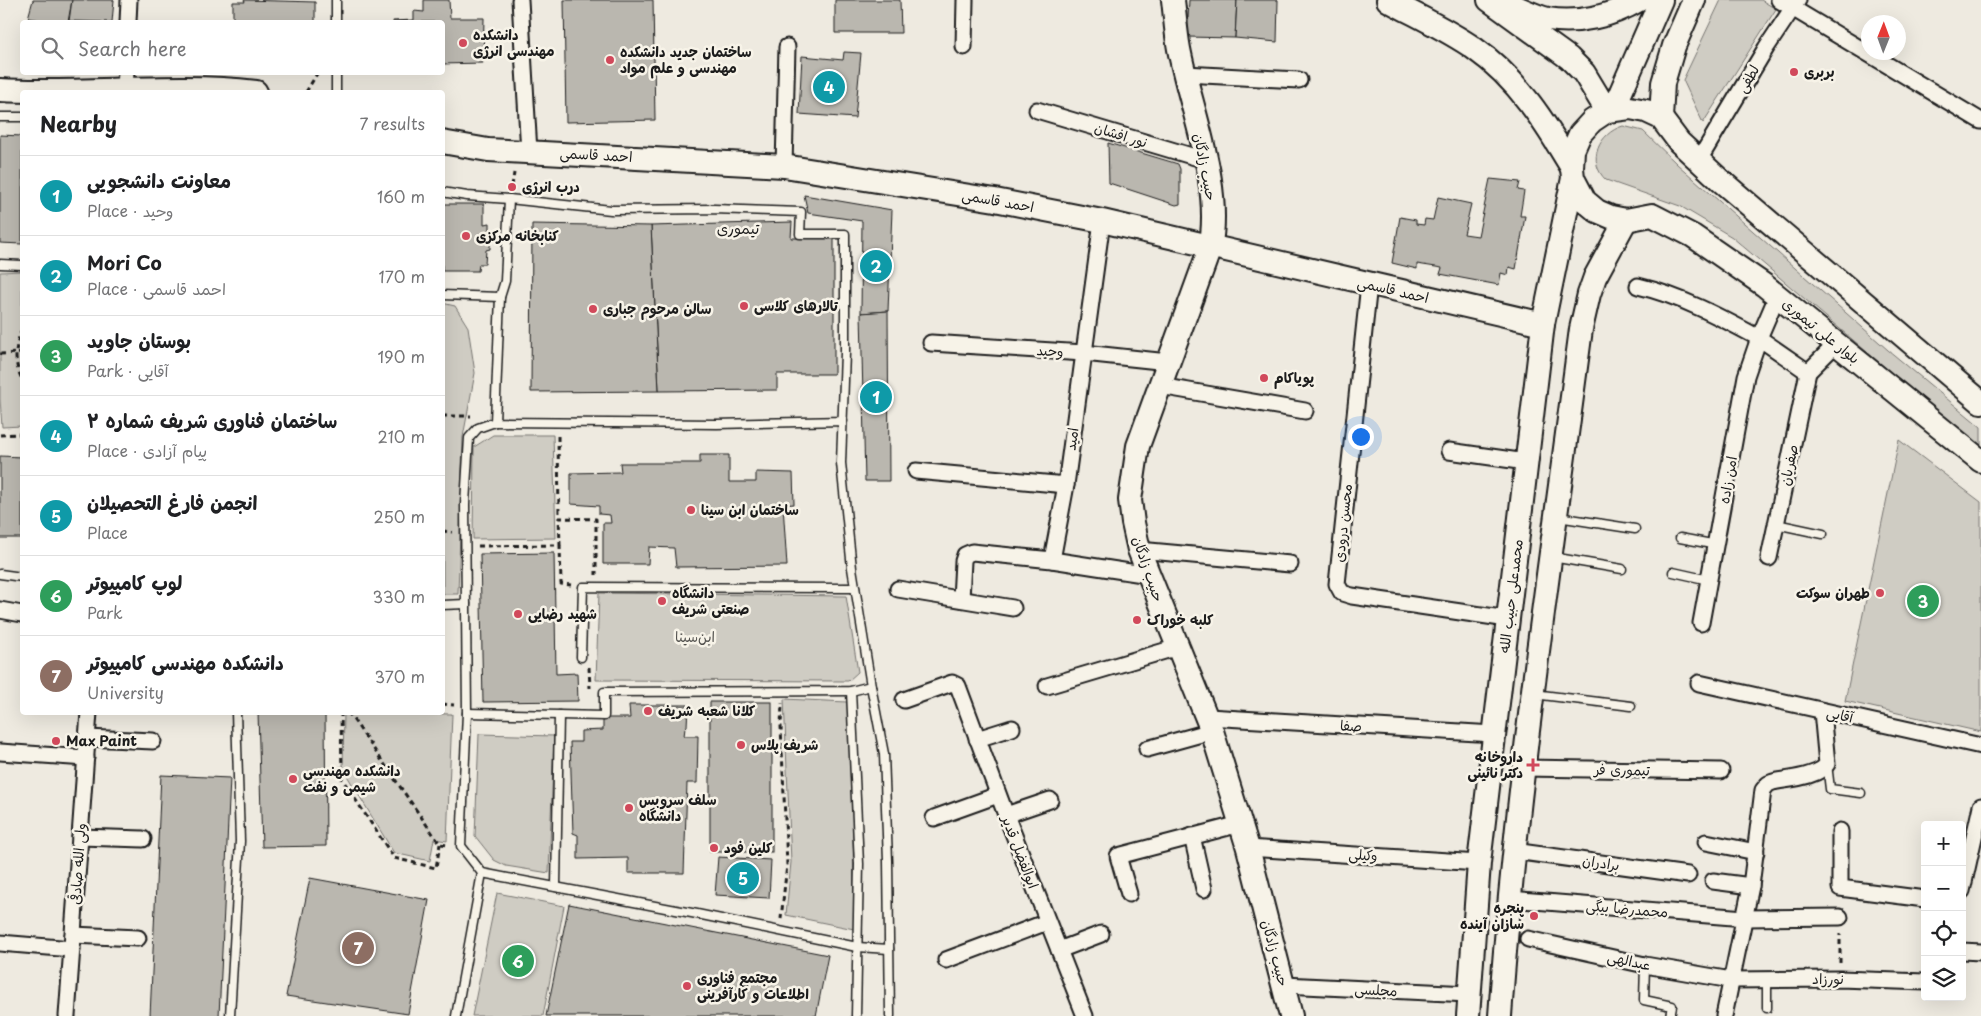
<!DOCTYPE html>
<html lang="en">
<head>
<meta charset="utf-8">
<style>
	body { margin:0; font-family:"Playpen Sans","Playpen Sans Arabic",sans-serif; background:#f6f6f6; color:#202124 }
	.controls { position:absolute; right:15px; bottom:15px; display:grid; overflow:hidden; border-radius:5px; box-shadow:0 5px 20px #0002 }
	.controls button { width:45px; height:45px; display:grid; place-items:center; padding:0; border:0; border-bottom:1px solid #e0e0e0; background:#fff; color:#202124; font:25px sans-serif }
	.compass { position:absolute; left:1861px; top:15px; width:45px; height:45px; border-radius:50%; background:#fff; box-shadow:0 5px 20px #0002; rotate:1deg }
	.you { position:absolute; left:1360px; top:436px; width:18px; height:18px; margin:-12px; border:4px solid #fff; border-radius:50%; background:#1a73e8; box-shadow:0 0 0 8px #1a73e833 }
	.badge { display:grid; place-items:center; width:32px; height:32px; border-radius:50%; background:#2563eb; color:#fff; font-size:16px; font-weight:700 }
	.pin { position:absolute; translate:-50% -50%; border:2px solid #fff; box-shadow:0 1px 5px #0006 }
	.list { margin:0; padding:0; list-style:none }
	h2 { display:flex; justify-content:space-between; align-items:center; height:65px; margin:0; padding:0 20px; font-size:21px }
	h2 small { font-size:16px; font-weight:400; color:#757577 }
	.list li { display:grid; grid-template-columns:32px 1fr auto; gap:15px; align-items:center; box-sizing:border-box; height:80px; padding:0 20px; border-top:1px solid #e0e0e0 }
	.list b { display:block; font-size:19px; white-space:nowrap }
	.list p { margin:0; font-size:16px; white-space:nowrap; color:#757577 }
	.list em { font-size:16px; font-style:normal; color:#757577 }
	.icon { flex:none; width:28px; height:28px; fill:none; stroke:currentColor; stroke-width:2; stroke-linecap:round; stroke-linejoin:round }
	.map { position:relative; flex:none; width:1981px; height:1016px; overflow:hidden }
	.search { position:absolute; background:#fff; box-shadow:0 5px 20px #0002; left:20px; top:20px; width:425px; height:55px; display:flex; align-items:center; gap:12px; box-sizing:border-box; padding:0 18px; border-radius:5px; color:#757577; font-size:19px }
	.panel { position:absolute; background:#fff; box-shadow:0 5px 20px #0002; left:20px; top:90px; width:425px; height:625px; border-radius:5px }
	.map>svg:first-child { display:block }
	.green { fill:#cfccc3; stroke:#767470 }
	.building { fill:#bab7af; stroke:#1c1c1c }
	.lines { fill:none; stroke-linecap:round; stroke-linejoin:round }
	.lane-casing { stroke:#1c1c1c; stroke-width:11 }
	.street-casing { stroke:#1c1c1c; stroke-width:19 }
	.secondary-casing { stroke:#1c1c1c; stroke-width:26 }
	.path { stroke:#1c1c1c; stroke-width:3; stroke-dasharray:5 4; stroke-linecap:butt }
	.lane { stroke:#f7f3e8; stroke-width:8 }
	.street { stroke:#f7f3e8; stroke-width:15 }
	.secondary { stroke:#f7f3e8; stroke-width:22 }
	.poi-dot { fill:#d1495b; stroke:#f7f3e8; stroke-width:2 }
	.labels { text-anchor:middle; stroke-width:5; stroke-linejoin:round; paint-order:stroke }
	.poi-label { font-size:14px; font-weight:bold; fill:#1c1c1c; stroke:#f7f3e8; text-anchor:start }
	.street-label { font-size:14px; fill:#1c1c1c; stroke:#f7f3e8 }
	.park-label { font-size:14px; fill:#52514e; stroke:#f7f3e8 }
	.neighbourhood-label { font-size:15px; fill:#1c1c1c; stroke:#f7f3e8 }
</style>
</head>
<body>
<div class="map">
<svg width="1981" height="1016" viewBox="0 0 1981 1016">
	<rect width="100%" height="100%" fill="#eeeae0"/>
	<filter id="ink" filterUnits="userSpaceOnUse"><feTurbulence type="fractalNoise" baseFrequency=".02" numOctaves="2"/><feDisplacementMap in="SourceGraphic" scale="10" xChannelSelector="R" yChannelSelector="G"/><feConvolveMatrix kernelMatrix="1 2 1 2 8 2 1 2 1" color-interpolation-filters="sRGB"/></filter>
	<g filter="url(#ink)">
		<g class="green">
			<path d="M 1721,0 L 1761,0 L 1776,9 L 1703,123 L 1683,80 Z"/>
			<path d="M 1623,126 L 1643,131 L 1677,164 L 1888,350 L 1981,427 L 1981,449 L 1732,237 L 1680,206 L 1606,180 C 1586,161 1599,133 1623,126 Z"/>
			<path d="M 22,271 L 22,426 L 2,427 L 0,399 L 0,272 Z"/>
			<path d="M 442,303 L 455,306 L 468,327 L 475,373 L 463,437 L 458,594 L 443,594 Z"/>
			<path d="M 493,435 L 553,435 L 556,538 L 473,539 L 474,447 Z"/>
			<path d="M 1899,440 L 1981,502 L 1981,732 L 1845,701 Z"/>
			<path d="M 599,593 L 846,596 L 858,672 L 848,681 L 596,680 Z"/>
			<path d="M 784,699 L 847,702 L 853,827 L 854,929 L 786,915 L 791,862 Z"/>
			<path d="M 401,713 L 452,714 L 447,841 L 434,839 L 430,861 L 394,853 L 343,769 L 344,713 Z"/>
			<path d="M 479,734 L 554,736 L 549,873 L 506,866 L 494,860 L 475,836 Z"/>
			<path d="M 497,893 L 564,906 L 543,1016 L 472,1016 Z"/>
		</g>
		<g class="building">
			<path d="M 33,0 L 72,0 L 68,22 L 55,22 L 28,18 Z"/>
			<path d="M 72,0 L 114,0 L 112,22 L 69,21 Z"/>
			<path d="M 244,0 L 315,2 L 315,22 L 233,22 L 233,2 L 245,2 Z"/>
			<path d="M 424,0 L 449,0 L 450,18 L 484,18 L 483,63 L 442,64 L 442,22 L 393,22 L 393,21 L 414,20 L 414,11 L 424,12 Z"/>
			<path d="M 564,0 L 653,0 L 655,120 L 566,122 Z"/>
			<path d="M 835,0 L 900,0 L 901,33 L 835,33 Z"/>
			<path d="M 1189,0 L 1237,0 L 1235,38 L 1187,37 Z"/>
			<path d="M 1237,0 L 1278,0 L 1277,42 L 1235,38 Z"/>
			<path d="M 844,52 L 861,53 L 855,118 L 799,114 L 802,56 L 843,60 Z"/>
			<path d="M 0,135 L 22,136 L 22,244 L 0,243 Z"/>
			<path d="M 1108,143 L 1178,164 L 1180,169 L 1180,204 L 1176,205 L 1109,183 Z"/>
			<path d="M 1490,179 L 1520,182 L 1518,190 L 1524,191 L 1520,216 L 1525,216 L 1516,269 L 1509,267 L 1508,275 L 1501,273 L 1499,285 L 1440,274 L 1442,268 L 1417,264 L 1417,269 L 1392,263 L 1400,217 L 1416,220 L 1416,224 L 1424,225 L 1425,219 L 1433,220 L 1438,197 L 1471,204 L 1464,234 L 1478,236 Z"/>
			<path d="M 804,195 L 892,210 L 888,311 L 861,313 L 862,221 L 808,213 Z"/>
			<path d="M 442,204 L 484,204 L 484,224 L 490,223 L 490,249 L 486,250 L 485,264 L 479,264 L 478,271 L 442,271 Z"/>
			<path d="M 792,222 L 791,238 L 834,238 L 834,374 L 777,374 L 777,390 L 659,391 L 651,226 Z"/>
			<path d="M 532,224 L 651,226 L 659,391 L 531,392 Z"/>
			<path d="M 888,311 L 889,481 L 865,481 L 861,313 Z"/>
			<path d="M 700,455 L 729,455 L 729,482 L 756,482 L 756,472 L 793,473 L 794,504 L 783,505 L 787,566 L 676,567 L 674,548 L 649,547 L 648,564 L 603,564 L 603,523 L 611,523 L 610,515 L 599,514 L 599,506 L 571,504 L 571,473 L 621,472 L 620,463 L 700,463 Z"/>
			<path d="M 0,456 L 22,457 L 22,538 L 0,538 Z"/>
			<path d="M 554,553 L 556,674 L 577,673 L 578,701 L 483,702 L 480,554 Z"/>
			<rect x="710" y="702" width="62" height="150"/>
			<path d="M 629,705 L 688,705 L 687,726 L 685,728 L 684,736 L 698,736 L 697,783 L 687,783 L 684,873 L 628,873 L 628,858 L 578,859 L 578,835 L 573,833 L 570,742 L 581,742 L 581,731 L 603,730 L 603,718 L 630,718 Z"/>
			<path d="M 258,712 L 325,712 L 326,846 L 262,847 Z"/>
			<path d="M 161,775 L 230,778 L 219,1016 L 150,1016 Z"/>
			<path d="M 718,857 L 771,860 L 769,898 L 715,895 Z"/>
			<path d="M 310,878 L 429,900 L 408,1014 L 286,996 Z"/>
			<path d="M 569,904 L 828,955 L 816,1016 L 546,1016 Z"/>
		</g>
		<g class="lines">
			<defs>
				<g id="lane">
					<path d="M 336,22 L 336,0"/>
					<path d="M 336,72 L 336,92"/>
					<path d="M 0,117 L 22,117"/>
					<path d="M 442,192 L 467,196 L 509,199"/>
					<path d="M 0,264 L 22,265"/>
					<path d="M 442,295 L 500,297"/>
					<path d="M 1558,517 L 1635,529"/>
					<path d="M 1776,524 L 1823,534"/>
					<path d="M 1680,538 L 1717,545"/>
					<path d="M 1552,557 L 1622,569"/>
					<path d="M 1673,572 L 1709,580"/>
					<path d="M 0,574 L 22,577"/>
					<path d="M 442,605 L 466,604"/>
					<path d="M 581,657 L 583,587 L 855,588"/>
					<path d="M 871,686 L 884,754 L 888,861 L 890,1016"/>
					<path d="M 851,691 L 859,864 L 856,1016"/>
					<path d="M 1534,694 L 1631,706"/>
					<path d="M 467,713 L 604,716 L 604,692 L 851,691 L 871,686 L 852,568 L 841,463 L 845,353 L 845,234 L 800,234 L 801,212 L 714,209 L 611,210 L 509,199 L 505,281 L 500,297 L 495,422 L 717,424 L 843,421"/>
					<path d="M 1827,764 L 1830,789 L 1861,793"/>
					<path d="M 482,873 L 697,914 L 857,947 L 889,949"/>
					<path d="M 556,887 L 559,715"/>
					<path d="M 1645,965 L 1644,1000 L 1672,1006 L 1670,1016"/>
					<path d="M 1767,1008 L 1767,980"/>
					<path d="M 230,1016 L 240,841 L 236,712"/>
					<path d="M 456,1016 L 482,873 L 461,846 L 467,713 L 465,504 L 469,438 L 478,428 L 495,422"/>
				</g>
				<g id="street">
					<path d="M 520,0 L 529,152"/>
					<path d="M 1779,0 L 1981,121"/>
					<path d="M 128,22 L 129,0"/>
					<path d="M 964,47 L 965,0"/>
					<path d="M 1185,74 L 1299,80"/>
					<path d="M 125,88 L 126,72"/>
					<path d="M 1037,110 L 1205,160"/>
					<path d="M 1699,160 L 1766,48 L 1798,0"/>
					<path d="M 784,166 L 787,47"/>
					<path d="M 1369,284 L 1337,584 L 1342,593 L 1352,596 L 1508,619"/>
					<path d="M 1638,286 C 1681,296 1720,317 1759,338 L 1746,376 L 1701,623"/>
					<path d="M 1777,296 L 1759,338 L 1808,372 L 1837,343"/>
					<path d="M 931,343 L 1084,353 L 1168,362"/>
					<path d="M 1160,386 L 1305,411"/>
					<path d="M 1449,451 L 1526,462"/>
					<path d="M 916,471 L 1066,485"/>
					<path d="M 1139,550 L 1290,564"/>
					<path d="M 1769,558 L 1808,372"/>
					<path d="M 1052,560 L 1066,485 L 1102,221"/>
					<path d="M 898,589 L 1013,608"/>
					<path d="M 961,599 L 963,561 L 965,555 L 972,552 L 1052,560 L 1149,575"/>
					<path d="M 0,610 L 22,614"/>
					<path d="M 1699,683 L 1981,746"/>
					<path d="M 1047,686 L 1178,647"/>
					<path d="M 904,700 L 952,683 L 958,686 L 1006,815 L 1085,1016"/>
					<path d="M 1208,717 L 1494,734"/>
					<path d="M 87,738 L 153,741"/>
					<path d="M 977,739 L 1012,728"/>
					<path d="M 1147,749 L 1212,731"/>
					<path d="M 0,752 L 86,758"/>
					<path d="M 1523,768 L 1721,771"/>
					<path d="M 1006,815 L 1050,800"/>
					<path d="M 934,818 L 998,795"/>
					<path d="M 1840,831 L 1840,888 L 1925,899"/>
					<path d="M 1192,836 L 1204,889"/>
					<path d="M 80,837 L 143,839"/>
					<path d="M 1706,842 L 1756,852"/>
					<path d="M 1248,848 L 1479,863"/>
					<path d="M 1514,851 L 1688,875"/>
					<path d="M 1713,881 L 1751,886"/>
					<path d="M 1962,891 L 1981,806"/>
					<path d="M 1129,894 L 1118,856 L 1240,824"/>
					<path d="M 1509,899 L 1745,918 L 1840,917"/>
					<path d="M 73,935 L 138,938"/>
					<path d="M 1528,939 L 1645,965 L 1731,980 L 1840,979 L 1925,982"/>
					<path d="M 0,943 L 72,949"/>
					<path d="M 1059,950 L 1101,934"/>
					<path d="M 1962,951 L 1981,952"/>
					<path d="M 946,960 L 1047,922"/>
					<path d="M 1284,985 L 1469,994"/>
					<path d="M 67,1016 L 89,712"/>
					<path d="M 1724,1016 L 1751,886 L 1763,790 L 1768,784 L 1773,782 C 1787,779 1819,777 1827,764 L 1822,711"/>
				</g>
				<g id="secondary">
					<path d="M 1173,0 C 1175,16 1176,33 1179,49 C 1191,111 1223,186 1210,248 L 1138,446 L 1130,500 L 1133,523 L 1139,550 L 1149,575 L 1212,731 L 1248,848 L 1291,1016"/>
					<path d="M 1388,0 C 1417,16 1448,30 1475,49 C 1518,79 1546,124 1572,168"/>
					<path d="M 1489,0 L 1569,58 L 1584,73 L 1607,111"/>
					<path d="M 1504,2 C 1518,7 1534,16 1548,19 C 1579,24 1612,16 1639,0"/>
					<path d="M 0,90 C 85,95 171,82 256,92"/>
					<path d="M 1613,110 L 1661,0"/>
					<path d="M 1661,118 L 1663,83 L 1674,46 L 1694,0"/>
					<path d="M 442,142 L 488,150 L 784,166 L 995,200 L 1102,221 L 1543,324"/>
					<path d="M 1981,402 L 1720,180 L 1679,142 L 1661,118 L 1646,111 L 1630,108 L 1607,111 L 1592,121 L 1580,134 L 1573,150 L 1572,168 L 1573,178 L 1585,201 L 1597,211 L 1611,217 L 1626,220 L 1652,215 L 1693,236 L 1764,285 L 1981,461"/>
					<path d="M 1468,1016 L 1479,863 L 1543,324 L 1573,178"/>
					<path d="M 1500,1016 C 1516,786 1551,558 1581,329 L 1589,294 L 1595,277 L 1626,220"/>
				</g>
			</defs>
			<use href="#lane" class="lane-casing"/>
			<use href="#street" class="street-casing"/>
			<use href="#secondary" class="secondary-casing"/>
			<g class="path">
				<path d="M 306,92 L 318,72"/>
				<path d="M 512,186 L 514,173"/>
				<path d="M 22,329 C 15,346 13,362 22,379"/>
				<path d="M 0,354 L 22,353"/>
				<path d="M 442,416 L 471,416"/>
				<path d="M 0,435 L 22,434"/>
				<path d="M 558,436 L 559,518 L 596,519 L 596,575"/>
				<path d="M 442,531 L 452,532"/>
				<path d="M 560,545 L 561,584 L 571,585"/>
				<path d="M 478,546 L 560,545 L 559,518"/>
				<path d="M 589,667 L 590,688"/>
				<path d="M 442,704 L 454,705"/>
				<path d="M 341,712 L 342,779 L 394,858 L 436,868 L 440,844"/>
				<path d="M 348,712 L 440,844 L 449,845"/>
				<path d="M 781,919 L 787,865 L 781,726 L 782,703"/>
				<path d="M 1840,963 L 1840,934"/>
			</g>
			<use href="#lane" class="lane"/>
			<use href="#street" class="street"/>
			<use href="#secondary" class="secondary"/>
		</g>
	</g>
	<g class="poi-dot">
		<circle cx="463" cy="43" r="5"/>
		<circle cx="610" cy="60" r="5"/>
		<circle cx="1794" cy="72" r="5"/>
		<circle cx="512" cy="187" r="5"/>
		<circle cx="466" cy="236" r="5"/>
		<circle cx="744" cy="306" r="5"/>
		<circle cx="593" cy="309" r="5"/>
		<circle cx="1264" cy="378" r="5"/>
		<circle cx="691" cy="510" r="5"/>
		<circle cx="1880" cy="593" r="5"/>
		<circle cx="662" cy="601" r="5"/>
		<circle cx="518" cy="614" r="5"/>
		<circle cx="1137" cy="620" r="5"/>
		<circle cx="648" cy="711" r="5"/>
		<circle cx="56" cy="741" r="5"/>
		<circle cx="741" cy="745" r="5"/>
		<path d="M1530.5 757.5h5v5h5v5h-5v5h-5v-5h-5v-5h5z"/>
		<circle cx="293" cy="779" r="5"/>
		<circle cx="629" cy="808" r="5"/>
		<circle cx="714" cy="848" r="5"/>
		<circle cx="1534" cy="916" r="5"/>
		<circle cx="687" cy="986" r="5"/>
	</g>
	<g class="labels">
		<g class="poi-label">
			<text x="473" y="40">دانشکده<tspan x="473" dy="16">مهندسی انرژی</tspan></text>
			<text x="620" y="57">ساختمان جدید دانشکده<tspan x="620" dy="16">مهندسی و علم مواد</tspan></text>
			<text x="1804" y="77">بربری</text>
			<text x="522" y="192">درب انرژی</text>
			<text x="476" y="241">کنابخانه مرکزی</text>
			<text x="754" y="311">تالارهای کلاسی</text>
			<text x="603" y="314">سالن مرحوم جباری</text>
			<text x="1274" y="383">پویاکام</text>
			<text x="701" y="515">ساختمان ابن سینا</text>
			<text x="672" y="598">دانشگاه<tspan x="672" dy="16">صنعتی شریف</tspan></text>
			<text x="1870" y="598" text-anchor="end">طهران سوکت</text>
			<text x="528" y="619">شهید رضایی</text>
			<text x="1147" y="625">کلبه خوراک</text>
			<text x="658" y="716">کلانا شعبه شریف</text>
			<text x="66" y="746">Max Paint</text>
			<text x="751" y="750">شریف پلاس</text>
			<text x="1523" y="762" text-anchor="end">داروخانه<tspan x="1523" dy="16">دکتر نائینی</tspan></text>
			<text x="303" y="776">دانشکده مهندسی<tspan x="303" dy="16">شیمی و نفت</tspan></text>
			<text x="639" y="805">سلف سرویس<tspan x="639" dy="16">دانشگاه</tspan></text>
			<text x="724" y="853">کلین فود</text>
			<text x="1524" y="913" text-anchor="end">پنجره<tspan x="1524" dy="16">سازان آینده</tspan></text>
			<text x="697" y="983">مجتمع فناوری<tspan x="697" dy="16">اطلاعات و کارآفرینی</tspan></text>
		</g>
		<g class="street-label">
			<text transform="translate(1748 79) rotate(-59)" y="5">لطفی</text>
			<text transform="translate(1121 135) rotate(17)" y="5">نور افشان</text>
			<text transform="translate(596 155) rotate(3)" y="5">احمد قاسمی</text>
			<text transform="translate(1205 167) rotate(79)" y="5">حبیب زادگان</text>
			<text transform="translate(998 201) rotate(10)" y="5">احمد قاسمی</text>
			<text transform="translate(1393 290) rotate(13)" y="5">احمد قاسمی</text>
			<text transform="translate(1821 331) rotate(39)" y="5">بلوار علی تیموری</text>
			<text transform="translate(1050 351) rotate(4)" y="5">وحید</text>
			<text transform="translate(1072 439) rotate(-82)" y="5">امید</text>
			<text transform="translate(1789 465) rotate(-78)" y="5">صفریان</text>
			<text transform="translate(1728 480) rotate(-80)" y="5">امن زاده</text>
			<text transform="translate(1343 523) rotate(-84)" y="5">محسن درودی</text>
			<text transform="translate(1148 569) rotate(71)" y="5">حبیب زادگان</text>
			<text transform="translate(1511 596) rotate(-83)" y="5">محمدعلی حبیب الله</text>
			<text transform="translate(1840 715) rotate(13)" y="5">آقایی</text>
			<text transform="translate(1351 726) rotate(3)" y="5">صفا</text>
			<text transform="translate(1622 770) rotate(1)" y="5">تیموری فر</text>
			<text transform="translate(1020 852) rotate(69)" y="5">ابوالفضل قدیر</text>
			<text transform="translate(1363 855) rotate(4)" y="5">وکیلی</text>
			<text transform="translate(1601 863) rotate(8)" y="5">برادران</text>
			<text transform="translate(78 864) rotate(-86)" y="5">ولی الله صادقی</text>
			<text transform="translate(1627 909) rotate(5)" y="5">محمدرضا بیگی</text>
			<text transform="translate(1275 953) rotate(75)" y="5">حبیب زادگان</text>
			<text transform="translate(1629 961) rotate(12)" y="5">عبدالهی</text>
			<text x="1828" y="984">نورزاد</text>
			<text transform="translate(1376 990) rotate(3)" y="5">مجلسی</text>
		</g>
		<g class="park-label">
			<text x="695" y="642">ابن‌سینا</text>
		</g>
		<g class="neighbourhood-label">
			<text x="738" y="234">تیموری</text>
		</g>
	</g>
</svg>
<div class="controls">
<button>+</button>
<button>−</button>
<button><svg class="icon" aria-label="locate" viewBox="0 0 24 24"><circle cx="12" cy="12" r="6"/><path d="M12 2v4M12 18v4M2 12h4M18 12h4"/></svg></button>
<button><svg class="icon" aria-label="layers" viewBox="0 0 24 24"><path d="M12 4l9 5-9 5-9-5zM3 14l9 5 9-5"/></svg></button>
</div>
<svg class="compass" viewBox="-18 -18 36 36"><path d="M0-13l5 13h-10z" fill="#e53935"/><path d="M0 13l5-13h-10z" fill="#757577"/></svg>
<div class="you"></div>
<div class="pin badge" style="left:876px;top:397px;background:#0f9aa8">1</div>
<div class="pin badge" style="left:876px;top:266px;background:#0f9aa8">2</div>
<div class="pin badge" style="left:1923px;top:601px;background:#2e9e5b">3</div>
<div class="pin badge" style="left:829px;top:87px;background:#0f9aa8">4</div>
<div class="pin badge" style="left:743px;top:878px;background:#0f9aa8">5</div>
<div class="pin badge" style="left:518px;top:961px;background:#2e9e5b">6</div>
<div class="pin badge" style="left:358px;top:948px;background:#8d6e63">7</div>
<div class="search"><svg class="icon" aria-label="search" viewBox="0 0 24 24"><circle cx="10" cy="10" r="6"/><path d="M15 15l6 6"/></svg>Search here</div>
<section class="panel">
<h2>Nearby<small>7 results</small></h2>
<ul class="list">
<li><span class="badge" style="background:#0f9aa8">1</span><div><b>معاونت دانشجویی</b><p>Place · وحید</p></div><em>160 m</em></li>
<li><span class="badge" style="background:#0f9aa8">2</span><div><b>Mori Co</b><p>Place · احمد قاسمی</p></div><em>170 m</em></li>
<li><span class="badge" style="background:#2e9e5b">3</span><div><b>بوستان جاوید</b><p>Park · آقایی</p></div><em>190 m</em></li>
<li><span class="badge" style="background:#0f9aa8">4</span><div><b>ساختمان فناوری شریف شماره ۲</b><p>Place · پیام آزادی</p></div><em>210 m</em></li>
<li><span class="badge" style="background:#0f9aa8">5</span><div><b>انجمن فارغ التحصیلان</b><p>Place</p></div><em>250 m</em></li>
<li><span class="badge" style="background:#2e9e5b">6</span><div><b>لوپ کامپیوتر</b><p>Park</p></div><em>330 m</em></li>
<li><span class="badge" style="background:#8d6e63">7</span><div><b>دانشکده مهندسی کامپیوتر</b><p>University</p></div><em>370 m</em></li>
</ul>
</section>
</div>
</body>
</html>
